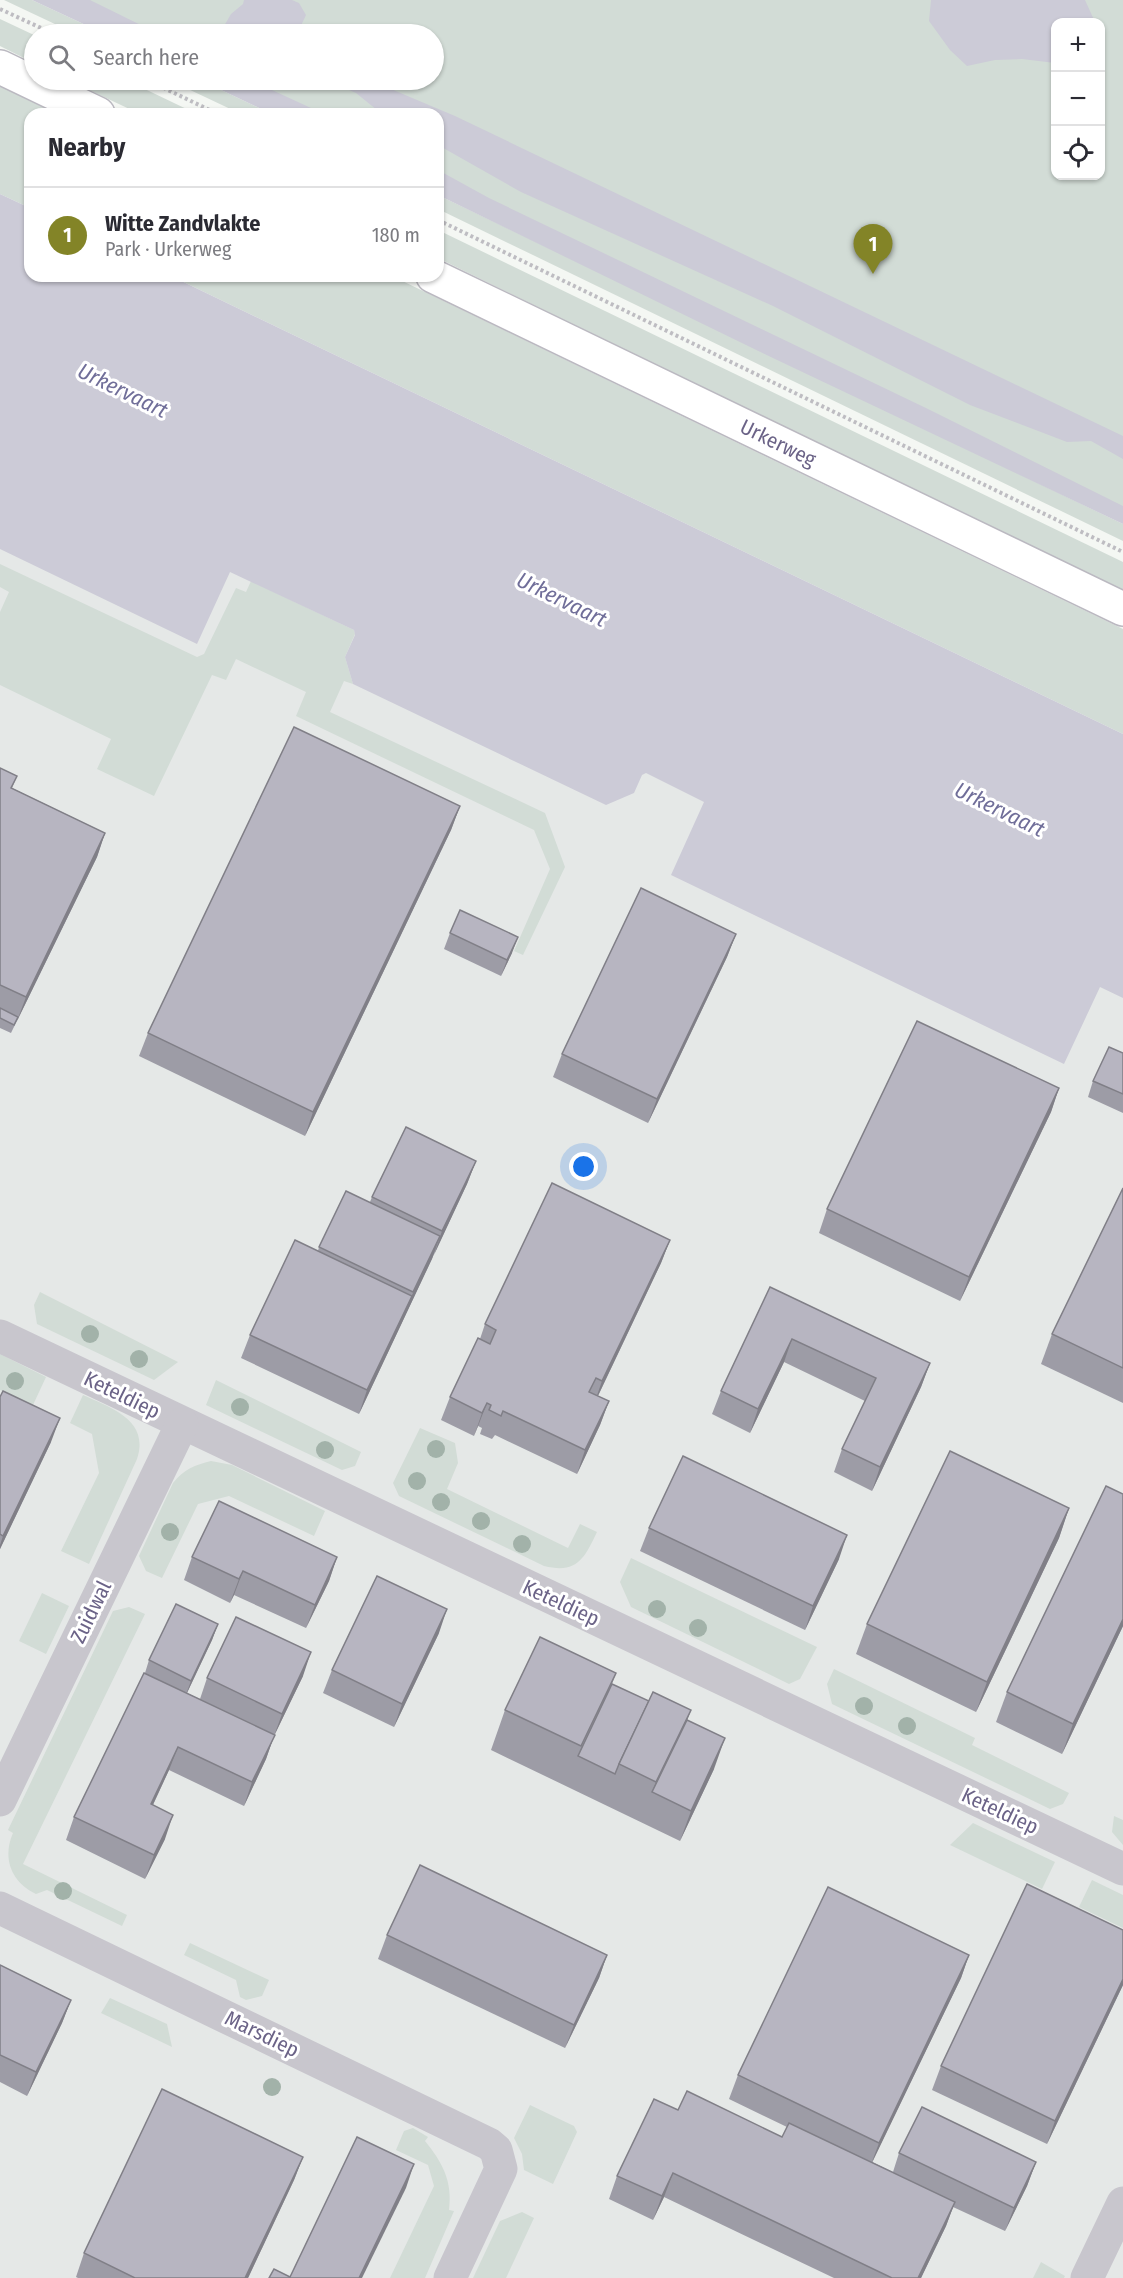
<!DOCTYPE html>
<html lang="en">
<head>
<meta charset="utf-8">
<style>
	body { margin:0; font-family:"Fira Sans Condensed",sans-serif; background:#f2f2f3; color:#2b2b33 }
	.controls { position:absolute; right:18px; top:18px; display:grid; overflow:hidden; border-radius:12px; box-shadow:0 2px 4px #0004 }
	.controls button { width:54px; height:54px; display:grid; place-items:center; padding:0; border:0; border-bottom:2px solid #e1e1e2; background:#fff; color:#2b2b33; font:30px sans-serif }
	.you { position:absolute; left:584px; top:1167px; width:21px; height:21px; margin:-15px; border:4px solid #fff; border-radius:50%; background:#1a73e8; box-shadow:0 0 0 9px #1a73e833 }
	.badge { display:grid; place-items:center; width:39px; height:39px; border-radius:50%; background:#838427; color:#fff; font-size:20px; font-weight:700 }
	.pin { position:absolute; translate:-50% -50px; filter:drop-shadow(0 2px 3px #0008) }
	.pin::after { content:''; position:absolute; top:32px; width:21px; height:18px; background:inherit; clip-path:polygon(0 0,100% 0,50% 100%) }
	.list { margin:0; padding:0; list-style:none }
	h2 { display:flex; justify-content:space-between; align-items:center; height:78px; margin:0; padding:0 24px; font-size:26px }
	h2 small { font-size:20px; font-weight:400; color:#7c7c81 }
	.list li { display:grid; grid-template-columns:39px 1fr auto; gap:18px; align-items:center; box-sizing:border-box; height:96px; padding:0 24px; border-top:2px solid #e1e1e2 }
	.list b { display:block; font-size:22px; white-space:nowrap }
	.list p { margin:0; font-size:20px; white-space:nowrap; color:#7c7c81 }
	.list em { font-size:20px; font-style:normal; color:#7c7c81 }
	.icon { flex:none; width:33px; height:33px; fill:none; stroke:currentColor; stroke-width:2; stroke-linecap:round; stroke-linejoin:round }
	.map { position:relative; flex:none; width:1123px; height:2278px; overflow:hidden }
	.search { position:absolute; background:#fff; box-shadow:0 2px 4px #0004; left:24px; top:24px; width:420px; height:66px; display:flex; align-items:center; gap:15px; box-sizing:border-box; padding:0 21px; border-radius:33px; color:#7c7c81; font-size:22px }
	.panel { position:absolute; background:#fff; box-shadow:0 2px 4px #0004; left:24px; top:108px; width:420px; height:174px; border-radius:18px }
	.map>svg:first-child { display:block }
	.built { fill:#e5e8e7 }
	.green { fill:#d2dcd6; fill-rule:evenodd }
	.water { fill:#cccbd7 }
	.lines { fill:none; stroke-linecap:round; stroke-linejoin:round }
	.major-casing { stroke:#bbb9c1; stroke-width:36 }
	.path { stroke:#bebdc2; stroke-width:4; stroke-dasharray:3 3; stroke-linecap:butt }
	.minor { stroke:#c8c6cd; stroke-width:33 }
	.major { stroke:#fff; stroke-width:33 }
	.tree { fill:#a2b2a9 }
	.wall { fill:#9d9ca6 }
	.shaded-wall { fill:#807f87 }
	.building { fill:#b7b5c1; stroke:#807f87; stroke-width:1.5 }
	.labels { text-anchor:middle; stroke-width:6; stroke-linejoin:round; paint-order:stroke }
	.street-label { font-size:21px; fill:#6b6387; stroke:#fff }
	.water-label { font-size:22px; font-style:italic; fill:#706e99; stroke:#fff }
</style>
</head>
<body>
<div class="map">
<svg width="1123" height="2278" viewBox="0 0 1123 2278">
	<rect width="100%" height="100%" fill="#f4f7f3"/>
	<path class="built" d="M 0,390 L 1123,929 L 1123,2278 L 0,2278 Z"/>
	<g class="green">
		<path d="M 4,0 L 32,0 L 105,34 L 76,34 Z"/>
		<path d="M 59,0 L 1123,0 L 1123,516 L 438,184 L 438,114 L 293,114 L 222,80 L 434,80 L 434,34 L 129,34 ZM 1056,22 L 1100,22 L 1100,176 L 1056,176 Z"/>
		<path d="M 0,19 L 34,35 L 34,63 L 0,46 Z"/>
		<path d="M 68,80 L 126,80 L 197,114 L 140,114 Z"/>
		<path d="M 169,80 L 200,80 L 272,114 L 241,114 Z"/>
		<path d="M 0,86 L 57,114 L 30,114 L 30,208 L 0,194 Z"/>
		<path d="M 438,195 L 1123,524 L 1123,541 L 438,209 Z"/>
		<path d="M 438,230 L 1123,562 L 1123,591 L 756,415 L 438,258 Z"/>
		<path d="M 171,276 L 392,276 L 1123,629 L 1123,734 Z"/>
		<path d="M 0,564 L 197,657 L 204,654 L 236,588 L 246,592 L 251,581 L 354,630 L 355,634 L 345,657 L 353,684 L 344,681 L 330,712 L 545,813 L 565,867 L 523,955 L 514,951 L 550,869 L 534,830 L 296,716 L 306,692 L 236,659 L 226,680 L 212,675 L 154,796 L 97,769 L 111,739 L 0,685 L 0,612 L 9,592 L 0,587 Z"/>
		<path d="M 40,1292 L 178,1362 L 154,1380 L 37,1324 L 34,1305 Z"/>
		<path d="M 0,1354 L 46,1377 L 33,1405 L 0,1390 Z"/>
		<path d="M 216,1380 L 361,1452 L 355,1466 L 342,1470 L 206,1405 Z"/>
		<path d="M 83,1395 C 111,1408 150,1420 137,1459 L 89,1564 L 61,1551 L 99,1473 L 92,1434 L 70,1423 Z"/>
		<path d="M 420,1428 L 455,1443 L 458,1463 L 447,1489 L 568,1548 L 580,1524 L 597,1532 C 584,1559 577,1574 544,1566 L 399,1496 L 393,1483 Z"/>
		<path d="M 211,1461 L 232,1465 L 325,1511 L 314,1536 L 229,1496 L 198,1504 L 162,1578 L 146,1571 L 139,1556 L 173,1483 C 184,1469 195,1465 211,1461 Z"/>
		<path d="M 631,1558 L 817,1647 L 800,1679 L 789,1684 L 631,1607 L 620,1582 Z"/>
		<path d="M 42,1593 L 69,1606 L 46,1654 L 19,1641 Z"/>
		<path d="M 129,1607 L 145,1614 L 23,1864 L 127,1915 L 122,1926 L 47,1890 L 36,1894 C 11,1882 2,1858 13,1833 L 8,1830 L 113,1611 Z"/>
		<path d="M 834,1669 L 975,1738 L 972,1745 L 1069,1793 L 1063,1804 L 1050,1809 L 832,1704 L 827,1684 Z"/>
		<path d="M 1114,1816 L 1123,1820 L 1123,1845 L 1112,1832 Z"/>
		<path d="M 973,1823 L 1055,1862 L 1042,1889 L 950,1845 Z"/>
		<path d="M 1092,1880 L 1123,1895 L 1123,1928 L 1079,1907 Z"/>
		<path d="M 190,1943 L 269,1980 L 262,1996 L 246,2000 L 240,1997 L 236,1980 L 184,1955 Z"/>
		<path d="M 110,1998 L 167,2024 L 172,2047 L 101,2013 Z"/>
		<path d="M 530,2105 L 574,2126 L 577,2132 L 553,2184 L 524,2170 L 522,2154 L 514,2138 Z"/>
		<path d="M 413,2128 L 428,2137 L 425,2141 C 442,2162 453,2181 449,2210 L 454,2211 L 425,2278 L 390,2278 L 434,2186 L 428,2165 L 396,2150 L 404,2131 Z"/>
		<path d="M 522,2212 L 534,2218 L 506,2278 L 473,2278 L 500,2221 Z"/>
		<path d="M 1041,2262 L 1065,2276 L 1064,2278 L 1033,2278 Z"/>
	</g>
	<g class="water">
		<path d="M 32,0 L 90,0 L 159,34 L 105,34 Z"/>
		<path d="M 244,0 L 292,0 L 299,3 L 306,15 L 299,30 L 300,34 L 227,34 L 224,26 L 231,14 L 243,4 Z"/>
		<path d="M 931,0 L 1085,0 L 1095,22 L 1056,22 L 1055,63 L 1022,59 L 995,60 L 967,66 L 950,50 L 929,21 Z"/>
		<path d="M 200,80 L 250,80 L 324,114 L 272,114 Z"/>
		<path d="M 326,80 L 372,81 L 455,116 L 1123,436 L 1123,459 L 1091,441 L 1067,442 L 970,405 L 773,306 L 521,192 L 438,145 L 438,114 L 382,114 L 356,93 Z"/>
		<path d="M 438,170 L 489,198 L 928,409 L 1123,506 L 1123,524 L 775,359 L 438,195 Z"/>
		<path d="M 0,194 L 30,208 L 30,276 L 171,276 L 1123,734 L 1123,998 L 1100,987 L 1064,1064 L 671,875 L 704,802 L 646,773 L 642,775 L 634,793 L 606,805 L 353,684 L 345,657 L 355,635 L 354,630 L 230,572 L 197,644 L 0,549 Z"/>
	</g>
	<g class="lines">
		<defs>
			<g id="major">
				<path d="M 0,67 L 98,114"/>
				<path d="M 433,276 L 1123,609"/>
			</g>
		</defs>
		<use href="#major" class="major-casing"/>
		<g class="path">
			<path d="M 0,9 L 54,34"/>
			<path d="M 147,80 L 218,114"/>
			<path d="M 438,220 L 1123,552"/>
		</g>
		<g class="minor">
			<path d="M 0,1336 L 1123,1869"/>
			<path d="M 0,1800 L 182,1424"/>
			<path d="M 0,1908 L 489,2144 L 496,2150 L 501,2169 L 450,2278"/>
			<path d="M 1087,2278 L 1123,2203"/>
		</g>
		<use href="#major" class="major"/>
	</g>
	<g class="tree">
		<circle cx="90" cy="1334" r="9"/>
		<circle cx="139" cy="1359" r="9"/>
		<circle cx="15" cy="1381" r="9"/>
		<circle cx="240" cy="1407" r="9"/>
		<circle cx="436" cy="1449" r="9"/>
		<circle cx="325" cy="1450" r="9"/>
		<circle cx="417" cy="1481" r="9"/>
		<circle cx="441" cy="1502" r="9"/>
		<circle cx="481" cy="1521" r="9"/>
		<circle cx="170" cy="1532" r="9"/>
		<circle cx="522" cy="1544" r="9"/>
		<circle cx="657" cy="1609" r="9"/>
		<circle cx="698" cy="1628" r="9"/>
		<circle cx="864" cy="1706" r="9"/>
		<circle cx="907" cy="1726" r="9"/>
		<circle cx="63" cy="1891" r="9"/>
		<circle cx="272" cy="2087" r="9"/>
	</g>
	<g class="wall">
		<path d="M 0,768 L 17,776 L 12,788 L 105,833 L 97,857 L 11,1033 L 0,1028 Z"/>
		<path d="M 460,806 L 451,830 L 305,1136 L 139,1056 L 148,1033 Z"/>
		<path d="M 450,933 L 512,953 L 501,976 L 444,949 Z"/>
		<path d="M 736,934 L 727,957 L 648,1123 L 553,1077 L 562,1054 Z"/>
		<path d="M 1123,1053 L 1123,1113 L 1088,1097 L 1093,1081 Z"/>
		<path d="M 1059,1088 L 1051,1112 L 960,1301 L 819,1233 L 827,1209 Z"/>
		<path d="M 476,1161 L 467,1184 L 359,1414 L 241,1358 L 250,1335 L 318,1251 L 319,1247 L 370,1202 L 372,1197 Z"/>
		<path d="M 1123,1188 L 1123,1403 L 1041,1364 L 1052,1334 Z"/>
		<path d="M 670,1240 L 661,1263 L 598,1396 L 609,1401 L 600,1425 L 577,1474 L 495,1435 L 492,1439 L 480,1434 L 482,1428 L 478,1426 L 474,1436 L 441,1420 L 450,1397 L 480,1339 L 485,1324 Z"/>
		<path d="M 770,1287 L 930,1363 L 921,1387 L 872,1491 L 834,1472 L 842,1449 L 865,1401 L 784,1362 L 750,1433 L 712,1414 L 721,1391 Z"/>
		<path d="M 0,1397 L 51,1442 L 0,1549 Z"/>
		<path d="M 1123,1494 L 1123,1626 L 1062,1754 L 996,1722 L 1007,1692 Z"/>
		<path d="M 1069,1508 L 1059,1538 L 976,1712 L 856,1654 L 867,1624 Z"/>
		<path d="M 649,1528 L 839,1559 L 805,1630 L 640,1551 Z"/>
		<path d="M 192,1557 L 337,1557 L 329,1581 L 306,1628 L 234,1595 L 230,1603 L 184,1580 Z"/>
		<path d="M 218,1624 L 212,1640 L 187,1693 L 200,1699 L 207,1678 L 303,1676 L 274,1736 L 266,1759 L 244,1806 L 169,1770 L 153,1805 L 165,1839 L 145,1879 L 66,1840 L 74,1817 L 145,1673 L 149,1660 Z"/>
		<path d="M 439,1633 L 394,1727 L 323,1693 L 332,1670 Z"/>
		<path d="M 616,1673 L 612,1684 L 687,1720 L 714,1769 L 680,1841 L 491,1750 L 505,1710 Z"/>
		<path d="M 1123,1930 L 1123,1985 L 1047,2144 L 932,2090 L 941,2066 Z"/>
		<path d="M 387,1935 L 607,1955 L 599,1978 L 565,2048 L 378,1959 Z"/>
		<path d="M 969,1955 L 961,1978 L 872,2162 L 893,2172 L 899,2153 L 1036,2162 L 1027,2186 L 1005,2231 L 953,2207 L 946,2226 L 921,2278 L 834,2278 L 664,2197 L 653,2220 L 609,2199 L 617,2176 L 678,2110 L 782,2137 L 787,2127 L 729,2099 L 738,2075 Z"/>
		<path d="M 0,1965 L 71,2000 L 62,2023 L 27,2096 L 0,2082 Z"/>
		<path d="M 303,2157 L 294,2180 L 248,2278 L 78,2278 L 76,2277 L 84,2253 Z"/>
	</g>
	<g class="shaded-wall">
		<path d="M 460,806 L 451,830 L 305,1136 L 313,1112 Z"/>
		<path d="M 105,833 L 97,857 L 17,1021 L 26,997 Z"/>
		<path d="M 736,934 L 727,957 L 648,1123 L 657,1099 Z"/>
		<path d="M 518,937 L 512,953 L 501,976 L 507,960 Z"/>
		<path d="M 1059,1088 L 1051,1112 L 960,1301 L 969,1277 Z"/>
		<path d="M 476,1161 L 467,1184 L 434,1255 L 442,1231 Z"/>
		<path d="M 440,1236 L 432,1259 L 359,1414 L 367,1390 Z"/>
		<path d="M 670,1240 L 661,1263 L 594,1404 L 602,1381 Z"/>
		<path d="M 792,1339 L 784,1362 L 750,1433 L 758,1409 Z"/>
		<path d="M 930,1363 L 921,1387 L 872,1491 L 880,1467 Z"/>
		<path d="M 609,1401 L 600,1425 L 577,1474 L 585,1450 Z"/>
		<path d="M 487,1403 L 478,1426 L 474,1436 L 482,1413 Z"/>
		<path d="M 60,1418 L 51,1442 L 0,1549 L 0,1545 L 3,1536 Z"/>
		<path d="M 1069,1508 L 1059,1538 L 976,1712 L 987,1682 Z"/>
		<path d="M 847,1535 L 839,1559 L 805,1630 L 813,1606 Z"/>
		<path d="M 337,1557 L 329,1581 L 306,1628 L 315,1605 Z"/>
		<path d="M 243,1571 L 234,1595 L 230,1603 L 239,1579 Z"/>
		<path d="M 447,1609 L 439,1633 L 394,1727 L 402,1704 Z"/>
		<path d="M 1123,1619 L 1123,1626 L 1062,1754 L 1073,1724 Z"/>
		<path d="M 218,1624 L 212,1640 L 185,1697 L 191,1681 Z"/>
		<path d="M 311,1652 L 303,1676 L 274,1736 L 266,1759 L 244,1806 L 252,1782 L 274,1736 L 282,1714 Z"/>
		<path d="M 691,1710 L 676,1750 L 652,1792 L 656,1782 Z"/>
		<path d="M 725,1738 L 714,1769 L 680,1841 L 691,1811 Z"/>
		<path d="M 178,1747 L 169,1770 L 142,1828 L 151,1804 Z"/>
		<path d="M 173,1815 L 165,1839 L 145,1879 L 154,1855 Z"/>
		<path d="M 607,1955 L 599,1978 L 565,2048 L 574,2025 Z"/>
		<path d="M 969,1955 L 961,1978 L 870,2167 L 879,2143 Z"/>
		<path d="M 1123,1979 L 1123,1985 L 1047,2144 L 1055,2121 Z"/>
		<path d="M 71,2000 L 62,2023 L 27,2096 L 36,2072 Z"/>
		<path d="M 303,2157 L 294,2180 L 248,2278 L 245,2278 Z"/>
		<path d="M 1036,2162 L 1027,2186 L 1005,2231 L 1014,2208 Z"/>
		<path d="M 414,2164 L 406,2188 L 362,2278 L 359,2278 Z"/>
		<path d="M 673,2173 L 664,2197 L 653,2220 L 662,2196 Z"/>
		<path d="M 955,2202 L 946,2226 L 921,2278 L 918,2278 Z"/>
	</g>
	<g class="building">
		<path d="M 294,727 L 460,806 L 313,1112 L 148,1033 Z"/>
		<path d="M 0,768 L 17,776 L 11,788 L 105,833 L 26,997 L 0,985 Z"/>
		<path d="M 641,888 L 736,934 L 657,1099 L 562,1054 Z"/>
		<path d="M 460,910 L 518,937 L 507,960 L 450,933 Z"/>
		<path d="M 0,1008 L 18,1017 L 14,1025 L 0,1018 Z"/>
		<path d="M 917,1021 L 1059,1088 L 969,1277 L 827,1209 Z"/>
		<path d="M 1109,1047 L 1123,1053 L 1123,1094 L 1093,1081 Z"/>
		<path d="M 406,1127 L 476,1161 L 442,1231 L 372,1197 Z"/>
		<path d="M 552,1183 L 670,1240 L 602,1381 L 596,1378 L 589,1392 L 609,1401 L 585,1450 L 503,1411 L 501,1416 L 489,1410 L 491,1405 L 487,1403 L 482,1413 L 450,1397 L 478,1338 L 490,1344 L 496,1330 L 485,1324 Z"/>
		<path d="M 1123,1188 L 1123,1368 L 1052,1334 Z"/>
		<path d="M 346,1191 L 440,1236 L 413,1292 L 319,1247 Z"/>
		<path d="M 295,1240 L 412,1296 L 367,1390 L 250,1335 Z"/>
		<path d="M 770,1287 L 930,1363 L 880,1467 L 842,1449 L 876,1378 L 792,1339 L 758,1409 L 721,1391 Z"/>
		<path d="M 3,1391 L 60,1418 L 3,1536 L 0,1534 L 0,1397 Z"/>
		<path d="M 950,1451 L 1069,1508 L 987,1682 L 867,1624 Z"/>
		<path d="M 683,1456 L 847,1535 L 813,1606 L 649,1528 Z"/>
		<path d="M 1106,1486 L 1123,1494 L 1123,1619 L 1073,1724 L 1007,1692 Z"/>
		<path d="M 219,1501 L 337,1557 L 315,1605 L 243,1571 L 239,1579 L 192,1557 Z"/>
		<path d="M 377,1576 L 447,1609 L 402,1704 L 332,1670 Z"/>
		<path d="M 176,1604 L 218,1624 L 191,1681 L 149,1660 Z"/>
		<path d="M 236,1617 L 311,1652 L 282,1714 L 207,1678 Z"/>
		<path d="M 540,1637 L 616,1673 L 581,1746 L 505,1710 Z"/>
		<path d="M 144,1673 L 275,1735 L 252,1782 L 178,1747 L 151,1804 L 173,1815 L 154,1855 L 74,1817 Z"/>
		<path d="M 612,1684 L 649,1701 L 619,1764 L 615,1774 L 578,1756 Z"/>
		<path d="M 653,1692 L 691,1710 L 656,1782 L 619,1764 Z"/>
		<path d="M 687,1720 L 725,1738 L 691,1811 L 652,1792 Z"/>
		<path d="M 420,1865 L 607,1955 L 574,2025 L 387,1935 Z"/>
		<path d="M 1027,1884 L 1123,1930 L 1123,1979 L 1055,2121 L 941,2066 Z"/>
		<path d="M 828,1887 L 969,1955 L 879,2143 L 738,2075 Z"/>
		<path d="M 0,1965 L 71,2000 L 36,2072 L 0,2055 Z"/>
		<path d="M 162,2089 L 303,2157 L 245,2278 L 135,2278 L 84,2253 Z"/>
		<path d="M 687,2091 L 782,2137 L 789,2123 L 955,2202 L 918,2278 L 892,2278 L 673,2173 L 662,2196 L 617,2176 L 654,2099 L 678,2110 Z"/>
		<path d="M 922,2107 L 1036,2162 L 1014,2208 L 899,2153 Z"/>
		<path d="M 357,2137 L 414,2164 L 359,2278 L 269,2278 L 274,2269 L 290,2277 Z"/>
	</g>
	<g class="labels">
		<g class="street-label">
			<text transform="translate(778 443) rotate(26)" y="7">Urkerweg</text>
			<text transform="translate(122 1395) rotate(26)" y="7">Keteldiep</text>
			<text transform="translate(561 1603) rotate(25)" y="7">Keteldiep</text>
			<text transform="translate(91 1612) rotate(-64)" y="7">Zuidwal</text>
			<text transform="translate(1000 1811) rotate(25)" y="7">Keteldiep</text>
			<text transform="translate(262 2034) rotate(26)" y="7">Marsdiep</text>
		</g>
		<g class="water-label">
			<text transform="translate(123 390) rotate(26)" y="8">Urkervaart</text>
			<text transform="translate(562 599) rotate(26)" y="8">Urkervaart</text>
			<text transform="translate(1000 809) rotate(26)" y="8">Urkervaart</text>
		</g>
	</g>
</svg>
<div class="controls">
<button>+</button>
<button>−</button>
<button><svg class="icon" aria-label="locate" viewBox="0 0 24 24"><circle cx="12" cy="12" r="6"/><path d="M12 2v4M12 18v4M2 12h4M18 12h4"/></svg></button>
</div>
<div class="you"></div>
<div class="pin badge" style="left:873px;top:274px">1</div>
<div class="search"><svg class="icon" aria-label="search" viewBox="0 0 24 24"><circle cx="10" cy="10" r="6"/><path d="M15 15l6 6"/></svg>Search here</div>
<section class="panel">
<h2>Nearby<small></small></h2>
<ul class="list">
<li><span class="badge">1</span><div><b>Witte Zandvlakte</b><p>Park · Urkerweg</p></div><em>180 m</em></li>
</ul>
</section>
</div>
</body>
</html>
